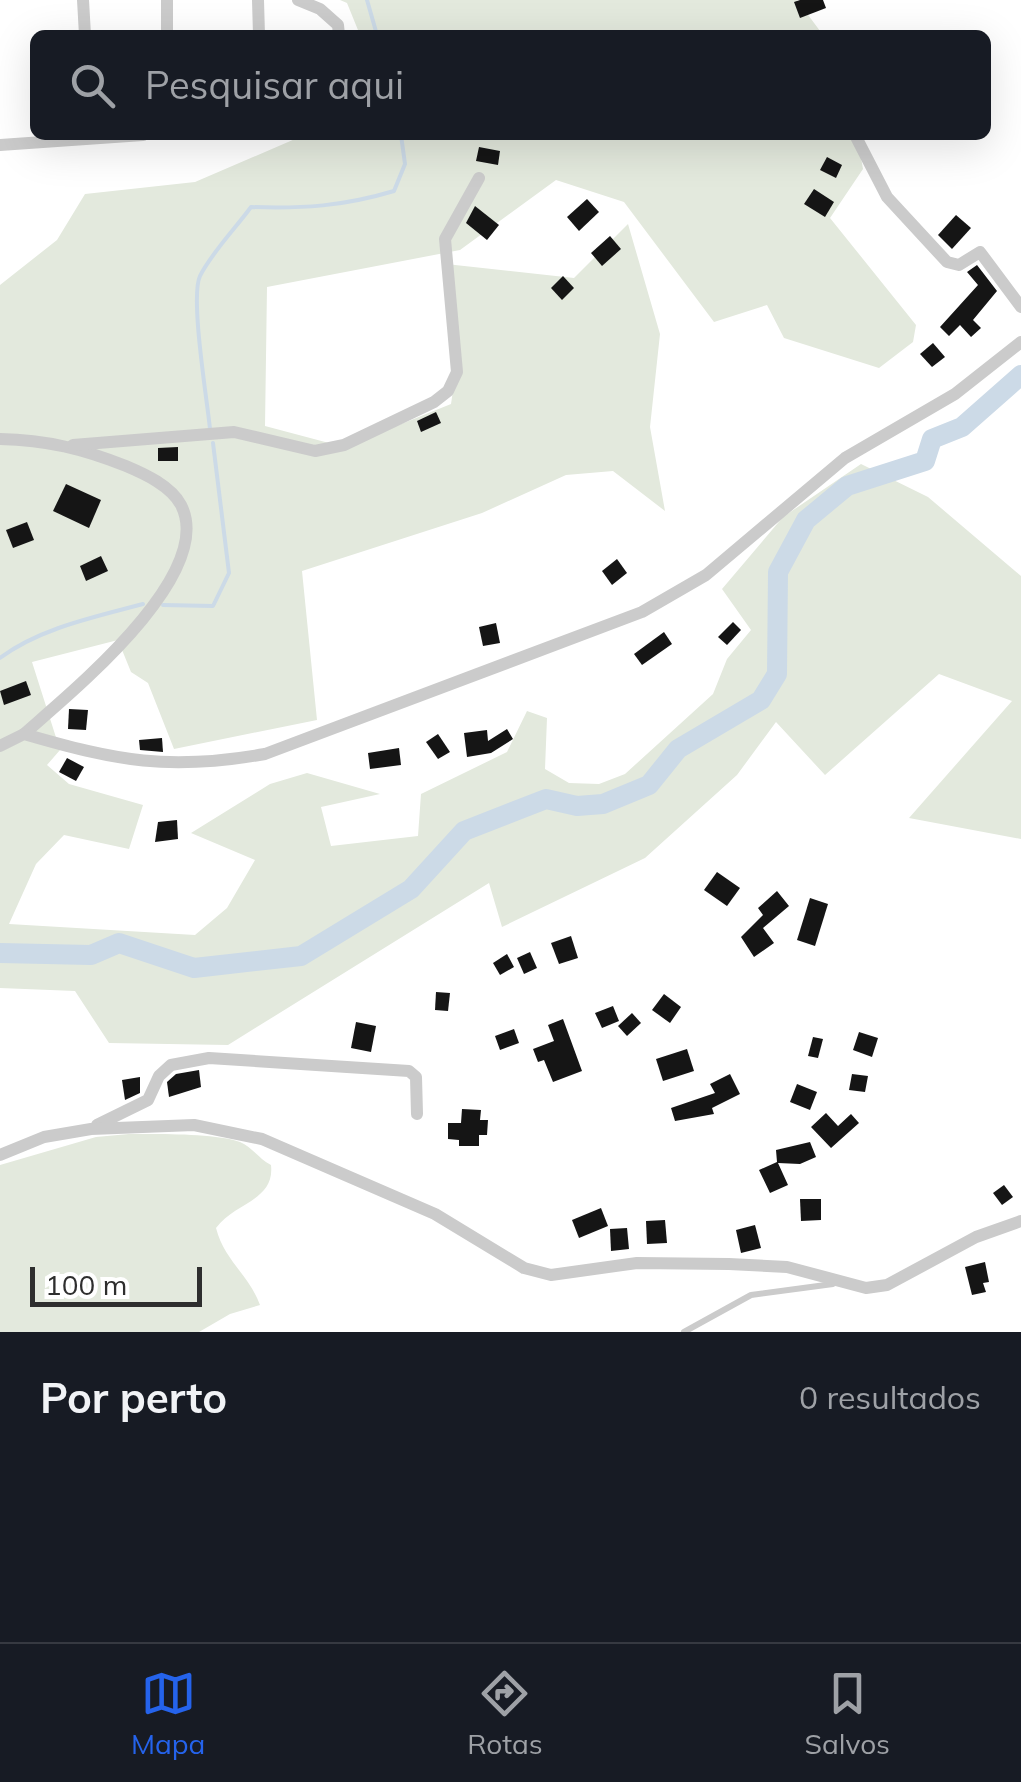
<!DOCTYPE html>
<html lang="pt">
<head>
<meta charset="utf-8">
<style>
	body { margin:0; font-family:Mulish,sans-serif; background:#242831; color:#f1f3f6 }
	.scale { position:absolute; left:30px; bottom:25px; width:172px; box-sizing:border-box; padding-left:10px; border:5px solid #2e2e2e; border-top:0; font-size:28px; line-height:35px; white-space:nowrap; color:#2e2e2e; -webkit-text-stroke:8px #fff; paint-order:stroke }
	.list { margin:0; padding:0; list-style:none }
	h2 { display:flex; justify-content:space-between; align-items:center; height:130px; margin:0; padding:0 40px; font-size:42px }
	h2 small { font-size:32px; font-weight:400; color:#9ea1a6 }
	.icon { flex:none; width:55px; height:55px; fill:none; stroke:currentColor; stroke-width:2; stroke-linecap:round; stroke-linejoin:round }
	.map { position:relative; flex:none; width:1021px; height:1332px; overflow:hidden }
	.search { position:absolute; background:#171b24; box-shadow:0 10px 40px #0002; left:30px; right:30px; top:30px; height:110px; display:flex; align-items:center; gap:25px; box-sizing:border-box; padding:0 35px; border-radius:15px; color:#9ea1a6; font-size:38px }
	.sheet { height:310px; background:#171b24 }
	nav { display:flex; justify-content:space-around; align-items:center; box-sizing:border-box; height:140px; border-top:2px solid #363941; background:#171b24; font-size:28px; color:#9ea1a6 }
	nav a { display:grid; justify-items:center; gap:5px }
	nav .on { color:#2563eb }
	.map>svg:first-child { display:block }
	.green { fill:#e3e9dd }
	.lines { fill:none; stroke-linecap:round; stroke-linejoin:round }
	.stream { stroke:#ccdae7; stroke-width:4 }
	.river { stroke:#ccdae7; stroke-width:20 }
	.building { fill:#151515 }
	.lane { stroke:#cbcbcb; stroke-width:6 }
	.street { stroke:#cbcbcb; stroke-width:12 }
</style>
</head>
<body>
<div class="map">
<svg width="1021" height="1332" viewBox="0 0 1021 1332">
	<rect width="100%" height="100%" fill="#fff"/>
	<g class="green">
		<path d="M 340,0 L 797,0 L 823,35 L 360,35 L 347,3 Z"/>
		<path d="M 320,135 L 857,135 L 863,169 L 830,218 L 916,325 L 913,342 L 879,368 L 784,338 L 767,305 L 714,322 L 624,202 L 556,180 L 460,250 L 267,287 L 265,426 L 344,447 L 451,404 L 457,364 L 446,264 L 574,278 L 628,224 L 660,334 L 650,427 L 665,511 L 613,471 L 566,475 L 482,513 L 302,571 L 317,720 L 174,749 L 148,683 L 131,672 L 118,640 L 32,662 L 60,750 L 47,765 L 69,784 L 143,805 L 129,849 L 64,835 L 36,864 L 9,924 L 195,935 L 227,908 L 255,860 L 191,833 L 270,784 L 307,773 L 380,794 L 321,807 L 331,846 L 418,836 L 421,794 L 507,752 L 527,711 L 547,718 L 545,769 L 569,783 L 599,784 L 625,774 L 713,694 L 727,659 L 751,630 L 722,589 L 783,517 L 861,464 L 928,497 L 1021,576 L 1021,839 L 909,818 L 1012,701 L 939,674 L 825,775 L 776,722 L 737,775 L 645,858 L 502,927 L 489,883 L 228,1045 L 109,1043 L 75,991 L 0,988 L 0,285 L 57,240 L 85,194 L 195,182 L 295,139 Z"/>
		<path d="M 129,1134 C 157,1134 216,1133 240,1142 C 252,1147 259,1159 271,1165 C 275,1201 235,1202 216,1228 C 224,1260 249,1275 260,1305 L 230,1314 L 199,1332 L 0,1332 L 0,1165 L 96,1137 Z"/>
	</g>
	<g class="lines">
		<g class="stream">
			<path d="M 367,0 L 377,35"/>
			<path d="M 210,429 C 207,399 190,297 200,276 C 212,252 235,229 251,207 C 302,209 344,206 394,191 L 405,164 L 401,135"/>
			<path d="M 163,605 L 213,606 L 229,573 L 213,443"/>
			<path d="M 0,658 C 40,628 95,617 143,604"/>
		</g>
		<path class="river" d="M 0,953 L 91,955 L 119,943 L 194,968 L 301,956 L 411,889 L 464,831 L 546,799 L 577,806 L 603,804 L 649,785 L 678,749 L 761,700 L 777,674 L 778,572 L 806,520 L 847,486 L 925,461 L 932,439 L 962,427 L 1021,375"/>
	</g>
	<g class="building">
		<path d="M 800,0 L 823,0 L 826,8 L 800,18 L 794,2 Z"/>
		<path d="M 479,147 L 500,151 L 498,165 L 476,161 Z"/>
		<path d="M 827,157 L 842,165 L 836,178 L 820,170 Z"/>
		<path d="M 814,189 L 834,202 L 825,217 L 804,204 Z"/>
		<path d="M 587,199 L 599,212 L 579,231 L 567,217 Z"/>
		<path d="M 475,206 L 499,225 L 487,240 L 466,223 Z"/>
		<path d="M 956,215 L 971,228 L 952,249 L 938,235 Z"/>
		<path d="M 610,236 L 621,249 L 602,266 L 591,253 Z"/>
		<path d="M 977,265 L 997,291 L 973,320 L 981,328 L 971,337 L 960,325 L 949,336 L 940,327 L 978,285 L 967,272 Z"/>
		<path d="M 563,276 L 574,288 L 562,300 L 551,288 Z"/>
		<path d="M 933,343 L 945,357 L 932,367 L 920,354 Z"/>
		<path d="M 436,412 L 441,423 L 421,432 L 417,421 Z"/>
		<path d="M 178,447 L 178,461 L 158,461 L 158,448 Z"/>
		<path d="M 66,484 L 101,500 L 89,528 L 53,511 Z"/>
		<path d="M 27,522 L 34,540 L 13,548 L 6,530 Z"/>
		<path d="M 101,556 L 108,571 L 86,581 L 80,566 Z"/>
		<path d="M 617,559 L 627,573 L 612,585 L 602,571 Z"/>
		<path d="M 733,622 L 741,630 L 727,645 L 718,637 Z"/>
		<path d="M 496,623 L 500,643 L 483,646 L 479,627 Z"/>
		<path d="M 664,632 L 672,644 L 642,665 L 634,654 Z"/>
		<path d="M 26,681 L 31,695 L 4,705 L 0,691 Z"/>
		<path d="M 69,709 L 88,710 L 86,730 L 68,729 Z"/>
		<path d="M 507,729 L 513,739 L 491,753 L 467,757 L 464,733 L 487,730 L 488,741 Z"/>
		<path d="M 438,734 L 450,752 L 438,759 L 426,742 Z"/>
		<path d="M 162,738 L 163,752 L 140,750 L 139,740 Z"/>
		<path d="M 399,748 L 401,765 L 370,769 L 368,753 Z"/>
		<path d="M 67,758 L 84,767 L 76,781 L 59,772 Z"/>
		<path d="M 177,820 L 178,839 L 155,842 L 158,822 Z"/>
		<path d="M 717,872 L 740,888 L 727,906 L 704,890 Z"/>
		<path d="M 777,891 L 789,906 L 763,928 L 774,943 L 754,957 L 741,937 L 763,915 L 758,908 Z"/>
		<path d="M 810,898 L 828,904 L 815,946 L 797,940 Z"/>
		<path d="M 571,936 L 578,958 L 559,964 L 551,943 Z"/>
		<path d="M 530,952 L 537,968 L 524,974 L 517,958 Z"/>
		<path d="M 507,954 L 514,967 L 500,975 L 493,963 Z"/>
		<path d="M 436,992 L 450,993 L 448,1011 L 435,1010 Z"/>
		<path d="M 664,994 L 681,1007 L 670,1023 L 652,1010 Z"/>
		<path d="M 613,1006 L 619,1021 L 602,1028 L 595,1013 Z"/>
		<path d="M 632,1013 L 641,1023 L 627,1036 L 618,1026 Z"/>
		<path d="M 563,1019 L 582,1071 L 553,1082 L 544,1060 L 538,1062 L 533,1049 L 554,1041 L 548,1025 Z"/>
		<path d="M 356,1022 L 376,1026 L 371,1052 L 351,1048 Z"/>
		<path d="M 514,1029 L 519,1043 L 500,1050 L 495,1036 Z"/>
		<path d="M 859,1032 L 878,1038 L 872,1057 L 853,1050 Z"/>
		<path d="M 813,1037 L 823,1039 L 818,1058 L 808,1056 Z"/>
		<path d="M 687,1049 L 694,1071 L 663,1081 L 656,1059 Z"/>
		<path d="M 199,1070 L 201,1087 L 169,1097 L 167,1082 L 176,1074 Z"/>
		<path d="M 730,1074 L 740,1094 L 712,1108 L 714,1114 L 675,1121 L 671,1108 L 715,1093 L 710,1084 Z"/>
		<path d="M 852,1074 L 868,1076 L 865,1092 L 849,1090 Z"/>
		<path d="M 140,1077 L 140,1093 L 125,1100 L 122,1080 Z"/>
		<path d="M 797,1084 L 817,1092 L 810,1110 L 790,1102 Z"/>
		<path d="M 462,1109 L 481,1110 L 480,1120 L 488,1120 L 487,1135 L 479,1135 L 479,1146 L 459,1146 L 459,1140 L 448,1139 L 448,1123 L 461,1123 Z"/>
		<path d="M 826,1113 L 838,1126 L 851,1114 L 859,1123 L 831,1148 L 811,1127 Z"/>
		<path d="M 810,1142 L 816,1157 L 800,1164 L 778,1163 L 788,1185 L 770,1193 L 759,1170 L 777,1162 L 776,1150 Z"/>
		<path d="M 1004,1185 L 1013,1197 L 1002,1205 L 993,1193 Z"/>
		<path d="M 800,1199 L 821,1199 L 821,1220 L 801,1221 Z"/>
		<path d="M 601,1208 L 608,1226 L 579,1238 L 572,1220 Z"/>
		<path d="M 665,1220 L 667,1243 L 647,1244 L 646,1221 Z"/>
		<path d="M 755,1225 L 761,1248 L 741,1253 L 736,1230 Z"/>
		<path d="M 627,1228 L 629,1249 L 611,1251 L 610,1229 Z"/>
		<path d="M 985,1262 L 989,1282 L 983,1283 L 986,1292 L 972,1295 L 965,1267 Z"/>
	</g>
	<g class="lines">
		<path class="lane" d="M 684,1332 L 751,1295 L 833,1284"/>
		<g class="street">
			<path d="M 83,0 L 85,35"/>
			<path d="M 167,0 L 167,35"/>
			<path d="M 258,0 L 259,35"/>
			<path d="M 298,0 L 320,9 L 338,25 L 339,35"/>
			<path d="M 855,135 L 887,197 L 947,262 L 959,265 L 980,252 L 1021,307"/>
			<path d="M 0,145 L 143,135"/>
			<path d="M 0,439 C 47,440 83,449 126,466 C 145,474 171,486 181,505 C 217,575 69,694 24,734"/>
			<path d="M 73,445 L 234,432 L 315,451 L 344,445 L 434,402 L 448,391 L 457,372 L 445,239 L 479,178"/>
			<path d="M 0,746 L 24,734 C 117,761 169,771 265,754 L 642,612 L 706,575 L 845,458 L 955,394 L 1021,342"/>
			<path d="M 97,1125 L 148,1100 L 159,1076 L 171,1065 L 209,1058 L 409,1071 L 416,1077 L 417,1114"/>
			<path d="M 0,1155 L 44,1137 L 91,1129 L 194,1125 L 262,1139 L 435,1214 L 524,1268 L 551,1275 L 637,1263 L 729,1264 L 787,1267 L 866,1288 L 887,1285 L 976,1237 L 1021,1221"/>
		</g>
	</g>
</svg>
<div class="scale">100 m</div>
<div class="search"><svg class="icon" aria-label="search" viewBox="0 0 24 24"><circle cx="10" cy="10" r="6"/><path d="M15 15l6 6"/></svg>Pesquisar aqui</div>
</div>
<section class="sheet">
<h2>Por perto<small>0 resultados</small></h2>
<ul class="list">
</ul>
</section>
<nav>
<a class="on"><svg class="icon" aria-label="map" viewBox="0 0 24 24"><path d="M3 6l6-2 6 2 6-2v14l-6 2-6-2-6 2zM9 4v14M15 6v14"/></svg>Mapa</a>
<a><svg class="icon" aria-label="directions" viewBox="0 0 24 24"><path d="M12 3l9 9-9 9-9-9zM9 14v-3h6M13 9l2 2-2 2"/></svg>Rotas</a>
<a><svg class="icon" aria-label="saved" viewBox="0 0 24 24"><path d="M7 4h10v16l-5-4-5 4z"/></svg>Salvos</a>
</nav>
</body>
</html>
